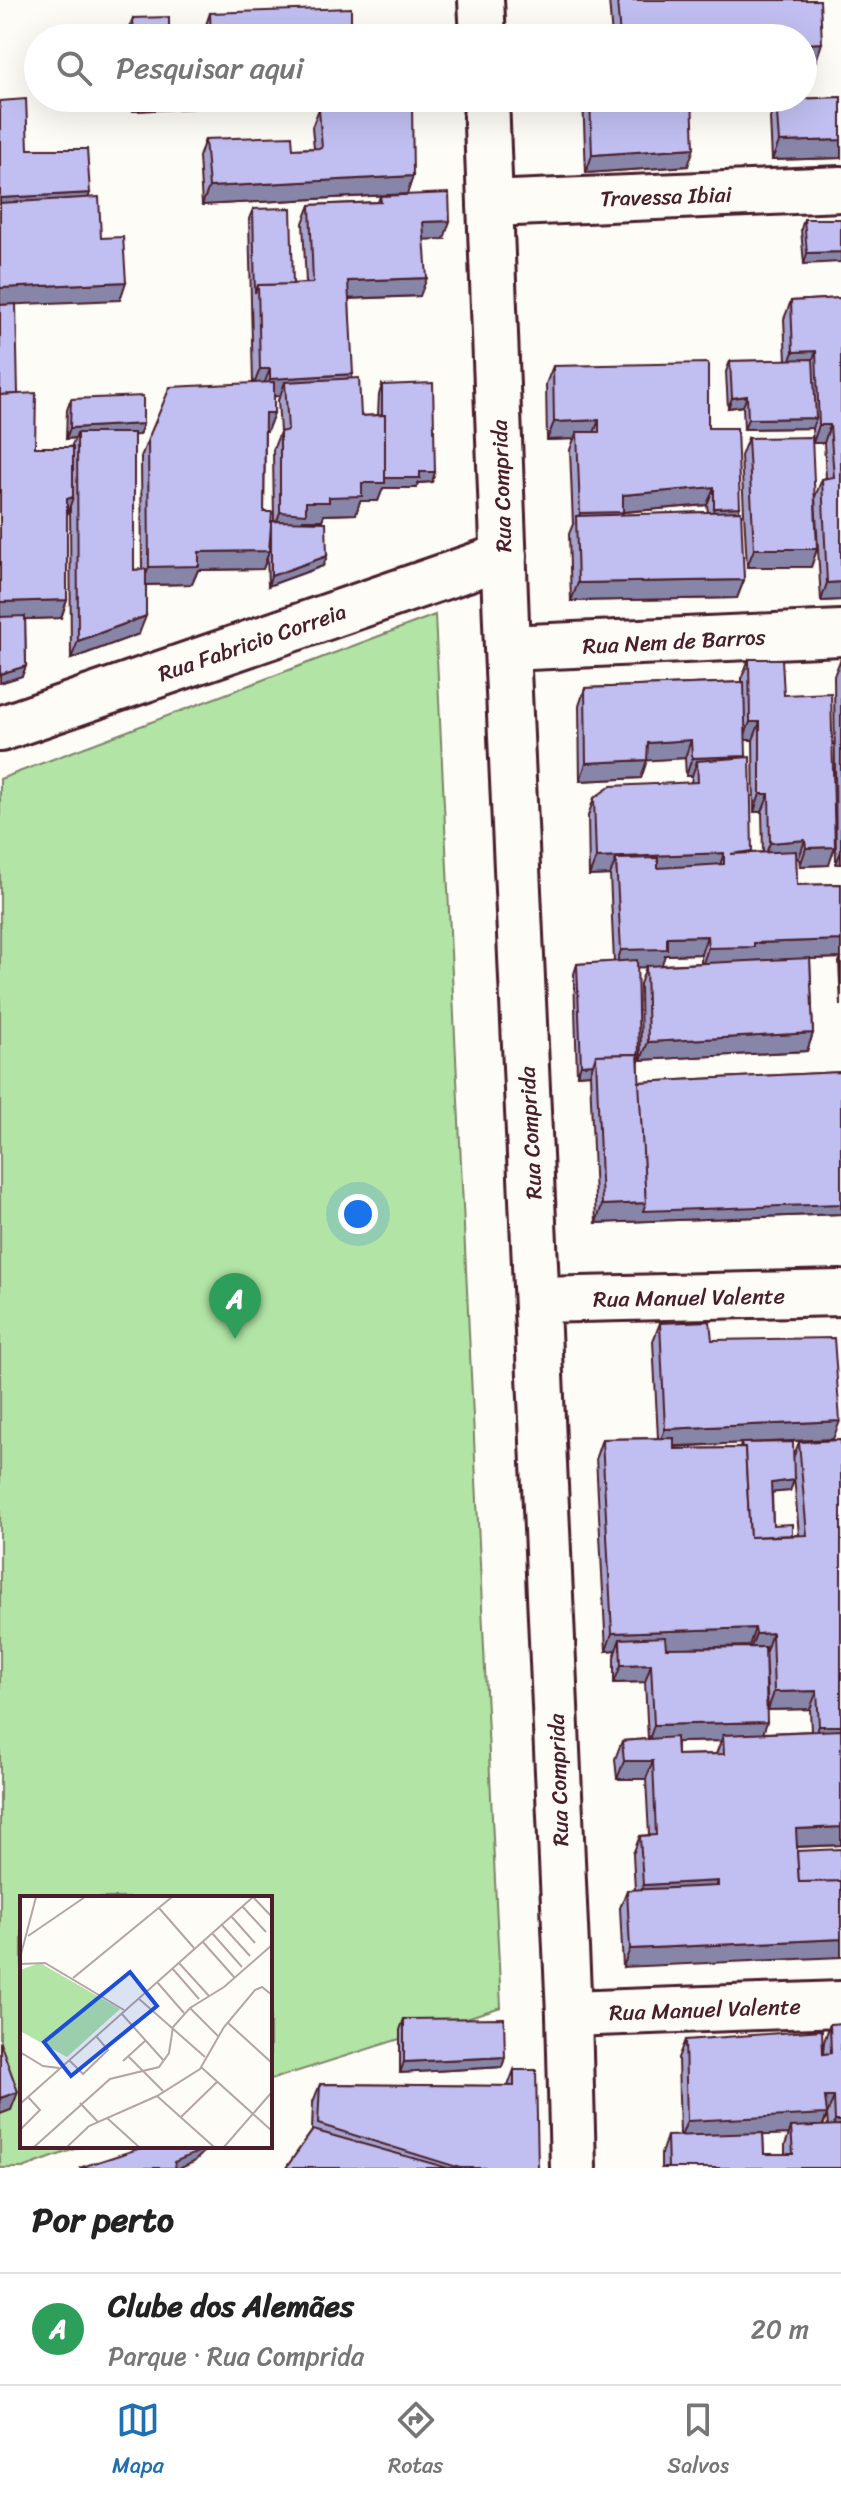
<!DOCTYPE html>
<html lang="pt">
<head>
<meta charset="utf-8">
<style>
	body { margin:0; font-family:Sriracha,sans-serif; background:#f2f2f2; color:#222 }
	.you { position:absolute; left:358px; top:1214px; width:28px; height:28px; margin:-20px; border:6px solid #fff; border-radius:50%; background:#1a73e8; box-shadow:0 0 0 12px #1a73e833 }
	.badge { display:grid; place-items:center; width:52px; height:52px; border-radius:50%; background:#1f6fb2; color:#fff; font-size:26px; font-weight:700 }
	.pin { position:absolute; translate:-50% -66px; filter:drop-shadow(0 2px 4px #0008) }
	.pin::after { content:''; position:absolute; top:42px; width:28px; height:24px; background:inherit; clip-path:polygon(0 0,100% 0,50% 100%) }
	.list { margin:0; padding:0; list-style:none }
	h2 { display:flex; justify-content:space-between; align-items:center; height:104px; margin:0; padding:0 32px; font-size:34px }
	h2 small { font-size:26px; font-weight:400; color:#767676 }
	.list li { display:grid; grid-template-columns:52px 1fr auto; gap:24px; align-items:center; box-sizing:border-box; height:112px; padding:0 32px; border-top:2px solid #e0e0e0 }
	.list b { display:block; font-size:30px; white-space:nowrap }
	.list p { margin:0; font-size:26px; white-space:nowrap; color:#767676 }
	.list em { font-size:26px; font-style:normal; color:#767676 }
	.icon { flex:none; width:44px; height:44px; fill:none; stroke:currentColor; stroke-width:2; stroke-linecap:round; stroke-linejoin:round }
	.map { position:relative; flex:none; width:841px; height:2168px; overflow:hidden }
	.search { position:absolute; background:#fff; box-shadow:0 8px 32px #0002; left:24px; right:24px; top:24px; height:88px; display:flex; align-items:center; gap:20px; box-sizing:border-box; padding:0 28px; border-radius:44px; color:#767676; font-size:30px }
	.sheet { height:216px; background:#fff }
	nav { display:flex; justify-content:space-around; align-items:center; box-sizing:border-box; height:112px; border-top:2px solid #e0e0e0; background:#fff; font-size:22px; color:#767676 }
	nav a { display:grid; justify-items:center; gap:4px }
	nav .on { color:#1f6fb2 }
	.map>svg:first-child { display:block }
	.green { fill:#b1e4a5; stroke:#7e8268; stroke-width:2 }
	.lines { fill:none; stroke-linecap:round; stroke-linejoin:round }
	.street-casing { stroke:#4a1f2b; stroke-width:50 }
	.street { stroke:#fdfcf7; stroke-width:44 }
	.wall { fill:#a6a4cf; stroke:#4a1f2b; stroke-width:2; fill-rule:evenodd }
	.shaded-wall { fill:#8786a9; stroke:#4a1f2b; stroke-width:2 }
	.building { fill:#c1bff1; stroke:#4a1f2b; stroke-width:2 }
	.labels { text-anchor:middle; stroke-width:8; stroke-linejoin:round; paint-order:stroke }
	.street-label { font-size:22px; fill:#4a1f2b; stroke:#fdfcf7 }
	.inset-road { fill:none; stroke:#b5a4a5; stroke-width:2 }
	.view { fill:#1d4ed8; fill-opacity:0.15; stroke:#1d4ed8; stroke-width:4 }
	.inset-edge { fill:none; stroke:#4a1f2b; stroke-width:4 }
</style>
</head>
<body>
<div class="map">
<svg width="841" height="2168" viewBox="0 0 841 2168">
	<rect width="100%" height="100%" fill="#fdfcf7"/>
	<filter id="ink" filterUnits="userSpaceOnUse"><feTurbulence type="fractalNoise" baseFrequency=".0125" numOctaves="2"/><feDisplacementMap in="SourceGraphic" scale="16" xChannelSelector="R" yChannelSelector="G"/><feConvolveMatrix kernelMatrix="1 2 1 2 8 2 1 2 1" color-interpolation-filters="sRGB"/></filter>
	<g filter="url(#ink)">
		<path class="green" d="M 435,615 L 501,2007 L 270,2080 L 270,1898 L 22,1898 L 22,2146 L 83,2146 L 23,2168 L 0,2168 L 0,779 Z"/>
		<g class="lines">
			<defs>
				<g id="street">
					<path d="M 481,0 L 483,38"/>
					<path d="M 486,98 L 507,648 L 569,2014 L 573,2168"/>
					<path d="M 490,204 L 841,189"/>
					<path d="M 507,648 L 841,633"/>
					<path d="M 0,729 L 504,556"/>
					<path d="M 538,1300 L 841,1293"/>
					<path d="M 569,2014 L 841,2004"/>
				</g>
			</defs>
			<use href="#street" class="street-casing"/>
			<use href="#street" class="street"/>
		</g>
		<g class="wall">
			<path d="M 609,0 L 820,0 L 816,61 L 803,38 L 612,38 Z"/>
			<path d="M 210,13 L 351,38 L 204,38 L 204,31 Z"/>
			<path d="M 133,18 L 169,38 L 130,38 L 129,28 Z"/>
			<path d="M 841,97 L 841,158 L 772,160 L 770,118 L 776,100 Z"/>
			<path d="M 133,98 L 346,98 L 345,101 L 133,111 Z"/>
			<path d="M 583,98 L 692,98 L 688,166 L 586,173 Z"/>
			<path d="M 319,109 L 413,176 L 407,194 L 202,205 L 199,157 L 205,139 L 293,149 L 314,148 L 312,127 Z"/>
			<path d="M 380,196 L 444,239 L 424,239 L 420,296 L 349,299 L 351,379 L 361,416 L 378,415 L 379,395 L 382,385 L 435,472 L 432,482 L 418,483 L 416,488 L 383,488 L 378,501 L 360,501 L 356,514 L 324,515 L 322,520 L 303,520 L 303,522 L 327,556 L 323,566 L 268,586 L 267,557 L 263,569 L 198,570 L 192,584 L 146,585 L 139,634 L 71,659 L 70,506 L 67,515 L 67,600 L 61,618 L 25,619 L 26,666 L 22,676 L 0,683 L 0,305 L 18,394 L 35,447 L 71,447 L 75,438 L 66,439 L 67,410 L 71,399 L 143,424 L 139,435 L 134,435 L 134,570 L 142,569 L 141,457 L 148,439 L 253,383 L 249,219 L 253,209 L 293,284 L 306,283 L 303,223 L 310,205 L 378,202 ZM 274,396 L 280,396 L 278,400 L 280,432 L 273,450 L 274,521 L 271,521 L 264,512 L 265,431 L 267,431 L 274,413 Z"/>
			<path d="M 804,219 L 841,219 L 804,264 L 801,229 Z"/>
			<path d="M 841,298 L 841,600 L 821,601 L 815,497 L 822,479 L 826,478 L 824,443 L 813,443 L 812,428 L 744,429 L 743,406 L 728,408 L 726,372 L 730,361 L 786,360 L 784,319 L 791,301 Z"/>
			<path d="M 553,366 L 708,428 L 738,512 L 744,580 L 737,598 L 571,601 L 569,534 L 573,524 L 570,450 L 574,439 L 547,440 L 546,384 ZM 707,505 L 708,512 L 622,515 L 623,512 Z"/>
			<path d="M 748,438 L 817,549 L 811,567 L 747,567 L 741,456 Z"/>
			<path d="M 841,658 L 841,864 L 836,864 L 834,676 Z"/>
			<path d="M 749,659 L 784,695 L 829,865 L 800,866 L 799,858 L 796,859 L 797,885 L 841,884 L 841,1006 L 839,962 L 841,958 L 810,959 L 813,1033 L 807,1051 L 641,1060 L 640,984 L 646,967 L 637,967 L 639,1082 L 841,1072 L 841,1214 L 596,1223 L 590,1074 L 577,1075 L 574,974 L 577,964 L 614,962 L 610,875 L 589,876 L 588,816 L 594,798 L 691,783 L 692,776 L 686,776 L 685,758 L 647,760 L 641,778 L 580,781 L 579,706 L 585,688 L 742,682 L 742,677 ZM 745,740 L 753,740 L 754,812 L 762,812 L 763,852 L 751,853 L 745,758 ZM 701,954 L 701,963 L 661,965 L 665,955 Z"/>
			<path d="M 660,1323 L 712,1340 L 833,1439 L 750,1443 L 793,1458 L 799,1442 L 841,1440 L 841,1845 L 797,1847 L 623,1967 L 620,1908 L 627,1890 L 635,1890 L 633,1854 L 640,1836 L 649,1835 L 646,1779 L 617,1779 L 615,1759 L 622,1741 L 648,1739 L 645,1682 L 614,1683 L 614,1657 L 616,1650 L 606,1651 L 596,1457 L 602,1439 L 658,1438 L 653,1341 ZM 741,1443 L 740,1448 L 674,1449 L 674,1447 ZM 794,1476 L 799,1535 L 792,1535 L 773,1525 L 772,1492 L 790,1491 L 794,1480 ZM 749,1646 L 749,1647 L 699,1648 ZM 765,1651 L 768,1710 L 810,1709 L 811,1731 L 763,1733 ZM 721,1741 L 716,1754 L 677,1755 L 677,1742 Z"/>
			<path d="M 404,2019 L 505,2057 L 502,2067 L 400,2073 L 400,2030 Z"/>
			<path d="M 830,2024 L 841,2168 L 661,2168 L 661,2154 L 667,2136 L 680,2136 L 678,2058 L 685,2040 L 823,2054 L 824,2042 ZM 827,2115 L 828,2126 L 823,2126 ZM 789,2134 L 785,2145 L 785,2154 L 764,2154 L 763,2135 Z"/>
			<path d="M 514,2070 L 538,2168 L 286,2168 L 312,2131 L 313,2102 L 320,2084 L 508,2086 Z"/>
		</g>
		<g class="shaded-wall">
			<path d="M 822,43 L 816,61 L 803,62 L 803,44 Z"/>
			<path d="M 172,98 L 346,98 L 345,101 L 133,111 L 137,101 L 172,100 Z"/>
			<path d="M 372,98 L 417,98 L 371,100 Z"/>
			<path d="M 841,140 L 841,158 L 772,160 L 779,142 Z"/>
			<path d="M 694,148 L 688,166 L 586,173 L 592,155 Z"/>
			<path d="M 413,176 L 407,194 L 202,205 L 209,187 Z"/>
			<path d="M 90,193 L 84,211 L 0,215 L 0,198 Z"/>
			<path d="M 450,221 L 444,239 L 416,240 L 423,222 Z"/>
			<path d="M 841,252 L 841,262 L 804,264 L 807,253 Z"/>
			<path d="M 427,278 L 420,296 L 341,299 L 348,281 Z"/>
			<path d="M 126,282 L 120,300 L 0,305 L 0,288 Z"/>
			<path d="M 816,351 L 809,369 L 786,370 L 793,352 Z"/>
			<path d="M 260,369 L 270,369 L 263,387 L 253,387 Z"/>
			<path d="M 353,374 L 346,392 L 285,382 L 280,396 L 264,397 L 270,379 Z"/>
			<path d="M 747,396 L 743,406 L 728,408 L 732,398 Z"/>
			<path d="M 265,413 L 274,413 L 267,431 L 258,431 Z"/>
			<path d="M 816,418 L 812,428 L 744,429 L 748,419 Z"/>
			<path d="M 599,420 L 592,438 L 577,432 L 574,439 L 547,440 L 554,422 Z"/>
			<path d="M 143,424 L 139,435 L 77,438 L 77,433 L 75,438 L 66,439 L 70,428 Z"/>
			<path d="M 819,425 L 830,425 L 824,443 L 813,443 Z"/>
			<path d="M 420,472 L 435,472 L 432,482 L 418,483 L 416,488 L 383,488 L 378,501 L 360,501 L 356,514 L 324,515 L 322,520 L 303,520 L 299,532 L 274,530 L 280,512 L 306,502 L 329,497 L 362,483 L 382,478 Z"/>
			<path d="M 714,487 L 707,505 L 623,512 L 616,530 L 576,523 L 580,513 L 623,495 Z"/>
			<path d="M 73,497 L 67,515 L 67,499 Z"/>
			<path d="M 740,507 L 734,525 L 708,526 L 714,508 Z"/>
			<path d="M 754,549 L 817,549 L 811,567 L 747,567 Z"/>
			<path d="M 269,551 L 263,569 L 198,570 L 192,584 L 142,585 L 149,567 L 199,552 Z"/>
			<path d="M 327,556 L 323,566 L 268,586 L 271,576 Z"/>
			<path d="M 744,580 L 737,598 L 571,601 L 578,583 Z"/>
			<path d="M 841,582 L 841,600 L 821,601 L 827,583 Z"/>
			<path d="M 67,600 L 61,618 L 0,620 L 0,602 Z"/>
			<path d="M 146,616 L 139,634 L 71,659 L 78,641 Z"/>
			<path d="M 26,666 L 22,676 L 0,683 L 0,674 Z"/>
			<path d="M 750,722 L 760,722 L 753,740 L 743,740 Z"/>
			<path d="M 691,740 L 685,758 L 641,761 L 648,743 Z"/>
			<path d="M 746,756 L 739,774 L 697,761 L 692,776 L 686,776 L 692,758 Z"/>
			<path d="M 647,760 L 641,778 L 580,781 L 586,763 Z"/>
			<path d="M 760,794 L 769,794 L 762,812 L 754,812 Z"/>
			<path d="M 805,840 L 799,858 L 763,861 L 770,843 Z"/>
			<path d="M 835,847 L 829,865 L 800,866 L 806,848 Z"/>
			<path d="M 841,851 L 841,864 L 836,864 Z"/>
			<path d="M 724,853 L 718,871 L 617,875 L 616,859 L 610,875 L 589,876 L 596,858 Z"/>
			<path d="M 707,936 L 701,954 L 665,955 L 661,967 L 615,968 L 621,950 L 667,937 Z"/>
			<path d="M 841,940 L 841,958 L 749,961 L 702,966 L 708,948 L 754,943 Z"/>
			<path d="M 813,1033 L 807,1051 L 641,1060 L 648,1042 Z"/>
			<path d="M 593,1064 L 590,1074 L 577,1075 L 581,1065 Z"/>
			<path d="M 646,1203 L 841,1204 L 841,1214 L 596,1223 L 602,1205 Z"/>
			<path d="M 840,1421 L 833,1439 L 658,1447 L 665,1429 Z"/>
			<path d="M 794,1480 L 790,1491 L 767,1493 L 771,1483 Z"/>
			<path d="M 755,1628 L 749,1646 L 620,1650 L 620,1639 L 616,1650 L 606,1651 L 612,1633 Z"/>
			<path d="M 772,1633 L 766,1651 L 749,1652 L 756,1634 Z"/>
			<path d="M 651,1664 L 645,1682 L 614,1683 L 621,1665 Z"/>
			<path d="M 817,1691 L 810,1709 L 768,1710 L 774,1692 Z"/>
			<path d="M 767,1722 L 761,1740 L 723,1735 L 721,1741 L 648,1743 L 654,1725 Z"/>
			<path d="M 819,1726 L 841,1726 L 841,1744 L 812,1744 Z"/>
			<path d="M 624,1761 L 653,1761 L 646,1779 L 617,1779 Z"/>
			<path d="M 841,1827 L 841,1845 L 789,1847 L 796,1829 Z"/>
			<path d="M 718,1881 L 712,1899 L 636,1903 L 643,1885 Z"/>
			<path d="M 841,1939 L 841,1957 L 623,1967 L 630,1949 Z"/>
			<path d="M 505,2057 L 502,2067 L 400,2073 L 404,2062 Z"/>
			<path d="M 18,2092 L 11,2110 L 0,2114 L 0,2098 Z"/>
			<path d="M 825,2097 L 834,2097 L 820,2132 L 791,2127 L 789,2134 L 680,2139 L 687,2121 Z"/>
			<path d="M 835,2121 L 841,2121 L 841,2138 L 829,2139 Z"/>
			<path d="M 204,2146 L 210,2146 L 194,2162 L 181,2168 L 172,2168 L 174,2162 Z"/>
		</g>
		<g class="building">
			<path d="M 617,0 L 820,0 L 822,43 L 803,44 L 803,38 L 620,38 Z"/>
			<path d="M 351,8 L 351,38 L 211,38 L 210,13 Z"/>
			<path d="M 169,17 L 169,38 L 134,38 L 133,18 Z"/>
			<path d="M 841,97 L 841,140 L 779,142 L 776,100 Z"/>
			<path d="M 137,98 L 172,98 L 172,100 L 137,101 Z"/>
			<path d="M 590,98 L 692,98 L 694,148 L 592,155 Z"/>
			<path d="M 26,99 L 28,149 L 87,149 L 90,193 L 0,198 L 0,101 Z"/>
			<path d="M 412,105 L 413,176 L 209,187 L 205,139 L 292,136 L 293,149 L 322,148 L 319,109 Z"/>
			<path d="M 449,193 L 450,221 L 423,222 L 427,278 L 348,281 L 353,374 L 270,379 L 270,369 L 260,369 L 258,285 L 313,283 L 310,205 L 381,202 L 380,196 Z"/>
			<path d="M 99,197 L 101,238 L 123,237 L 126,282 L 0,288 L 0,203 Z"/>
			<path d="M 291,208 L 293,284 L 258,285 L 255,293 L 253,209 Z"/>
			<path d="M 804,219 L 841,219 L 841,252 L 807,253 Z"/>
			<path d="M 841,298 L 841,582 L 827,583 L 822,479 L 834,477 L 830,425 L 819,425 L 816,351 L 793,352 L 791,301 Z"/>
			<path d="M 16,304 L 18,394 L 0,395 L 0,305 Z"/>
			<path d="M 813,359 L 816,418 L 748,419 L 747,396 L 732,398 L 730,361 Z"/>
			<path d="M 708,363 L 708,428 L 737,428 L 740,507 L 714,508 L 714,487 L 623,495 L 623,512 L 580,513 L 577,432 L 599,432 L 599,420 L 554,422 L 553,366 Z"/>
			<path d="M 359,378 L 361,416 L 385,415 L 385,483 L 362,483 L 362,496 L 329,497 L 329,502 L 306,502 L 306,514 L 280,512 L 280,432 L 288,430 L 285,382 Z"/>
			<path d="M 274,382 L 274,413 L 265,413 L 264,512 L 272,512 L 269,551 L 199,552 L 199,566 L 149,567 L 148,439 L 170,387 Z"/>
			<path d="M 433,383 L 435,472 L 420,472 L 420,478 L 385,478 L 385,415 L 382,415 L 382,385 Z"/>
			<path d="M 36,393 L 35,447 L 73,447 L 73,497 L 67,499 L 67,600 L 0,602 L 0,395 Z"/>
			<path d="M 143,396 L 143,424 L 70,428 L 71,399 Z"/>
			<path d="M 77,433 L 134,433 L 134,570 L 146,569 L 146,616 L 78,641 Z"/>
			<path d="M 812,437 L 817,549 L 754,549 L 748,438 Z"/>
			<path d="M 741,511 L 744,580 L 578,583 L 576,516 Z"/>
			<path d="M 271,521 L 326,522 L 327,556 L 271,576 Z"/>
			<path d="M 25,616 L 26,666 L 0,674 L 0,617 Z"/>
			<path d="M 749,659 L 782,659 L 784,695 L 831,693 L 835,847 L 806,848 L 805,840 L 770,843 L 769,794 L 760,794 L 760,722 L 750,722 Z"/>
			<path d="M 744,682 L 746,756 L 692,758 L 691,740 L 648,743 L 647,760 L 586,763 L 585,688 Z"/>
			<path d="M 750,757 L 752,851 L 731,854 L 796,851 L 797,885 L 841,884 L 841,940 L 754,943 L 754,947 L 708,948 L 707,936 L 667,937 L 667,949 L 621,950 L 616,859 L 658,858 L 658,868 L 724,864 L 724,853 L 596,858 L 594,798 L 611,786 L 698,782 L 697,761 Z"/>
			<path d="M 810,958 L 813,1033 L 648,1042 L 646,966 Z"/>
			<path d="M 637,960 L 639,1062 L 638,1062 L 638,1054 L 596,1055 L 593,1064 L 581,1065 L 577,964 Z"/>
			<path d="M 638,1054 L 646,1203 L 602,1205 L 596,1055 Z"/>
			<path d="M 841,1072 L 841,1204 L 643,1211 L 646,1203 L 639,1082 Z"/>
			<path d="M 710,1321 L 712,1340 L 834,1338 L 840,1421 L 665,1429 L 660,1323 Z"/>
			<path d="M 674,1438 L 674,1449 L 745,1448 L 750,1537 L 807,1535 L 799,1442 L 841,1440 L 841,1726 L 819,1726 L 817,1691 L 774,1692 L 772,1633 L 756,1634 L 755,1628 L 612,1633 L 602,1439 Z"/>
			<path d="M 793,1442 L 794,1480 L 771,1483 L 773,1525 L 792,1524 L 792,1535 L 750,1537 L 745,1448 L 742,1448 L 741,1443 Z"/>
			<path d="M 665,1637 L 666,1648 L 765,1647 L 767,1722 L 654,1725 L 651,1664 L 621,1665 L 620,1639 Z"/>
			<path d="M 841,1730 L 841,1827 L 796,1829 L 799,1882 L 841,1881 L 841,1939 L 630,1949 L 627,1890 L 718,1886 L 718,1881 L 643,1885 L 640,1836 L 656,1835 L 653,1761 L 624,1761 L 622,1741 L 676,1737 L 677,1755 L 724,1754 L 723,1735 Z"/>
			<path d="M 841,1849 L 841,1881 L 799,1882 L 797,1851 Z"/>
			<path d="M 504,2018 L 505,2057 L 404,2062 L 404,2019 Z"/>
			<path d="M 841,2023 L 841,2121 L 835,2121 L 834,2097 L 825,2097 L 827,2114 L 687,2121 L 685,2040 L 822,2030 L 823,2054 L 831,2053 L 830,2024 Z"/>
			<path d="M 0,2042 L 18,2092 L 0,2098 Z"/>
			<path d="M 514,2070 L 536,2070 L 538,2168 L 460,2168 L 318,2124 L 320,2084 L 514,2086 Z"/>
			<path d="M 841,2125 L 841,2168 L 668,2168 L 667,2136 L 763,2133 L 764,2154 L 793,2154 L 791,2127 Z"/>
			<path d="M 313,2130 L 448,2168 L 286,2168 Z"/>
			<path d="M 147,2146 L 204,2146 L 198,2152 L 174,2162 L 176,2168 L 79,2168 Z"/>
		</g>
	</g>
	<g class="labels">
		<g class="street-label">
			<text transform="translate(666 196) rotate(-2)" y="8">Travessa Ibiai</text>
			<text transform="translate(501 486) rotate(-92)" y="8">Rua Comprida</text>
			<text transform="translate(674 641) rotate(-3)" y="8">Rua Nem de Barros</text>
			<text transform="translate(252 642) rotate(-19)" y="8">Rua Fabricio Correia</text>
			<text transform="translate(530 1133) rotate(-93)" y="8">Rua Comprida</text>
			<text transform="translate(689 1297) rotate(-1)" y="8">Rua Manuel Valente</text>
			<text transform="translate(558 1780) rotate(-92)" y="8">Rua Comprida</text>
			<text transform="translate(705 2009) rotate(-2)" y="8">Rua Manuel Valente</text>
		</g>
	</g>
	<g transform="translate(20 1896)">
		<rect width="252" height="252" fill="#fdfcf7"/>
		<path d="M 20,67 L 100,113 L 47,161 L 0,135 L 0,74 Z" fill="#b1e4a5"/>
		<path class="inset-road" d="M 233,1 L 252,21M 222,10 L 246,36M 139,12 L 174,52M 211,20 L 235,47M 201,28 L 230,60M 192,37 L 222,71M 8,40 L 65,1M 182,45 L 214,81M 0,62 L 16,1M 159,67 L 189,100M 0,68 L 25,67 L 104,114M 152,72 L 179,103M 53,82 L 152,1M 137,86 L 164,117M 118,102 L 185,161M 170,112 L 198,140M 101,117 L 144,165M 207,126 L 252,167M 0,156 L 23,170 L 39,172M 108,160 L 143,195M 49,164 L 63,178 L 88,154 L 76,140M 103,165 L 125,145M 181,171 L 252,235M 137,200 L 194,251M 60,207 L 78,226M 0,208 L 233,1M 161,221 L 197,186M 87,222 L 119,251M 0,234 L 20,214 L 8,201M 14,251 L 90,183 L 139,171 L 149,157 L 153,131 L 170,112 L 204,91 L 252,49M 47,251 L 69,230 L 137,200 L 180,173 L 204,131 L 235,94 L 242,91 L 252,99M 204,251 L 252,196"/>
		<path class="view" d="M 110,76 L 137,110 L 51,180 L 24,146 Z"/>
		<rect width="252" height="252" class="inset-edge"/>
	</g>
</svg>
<div class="you"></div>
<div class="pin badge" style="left:235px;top:1339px;background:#2e9e5b">A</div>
<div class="search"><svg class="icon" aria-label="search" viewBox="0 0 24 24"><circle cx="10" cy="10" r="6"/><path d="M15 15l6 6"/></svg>Pesquisar aqui</div>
</div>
<section class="sheet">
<h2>Por perto<small></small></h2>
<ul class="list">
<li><span class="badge" style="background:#2e9e5b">A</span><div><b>Clube dos Alemães</b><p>Parque · Rua Comprida</p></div><em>20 m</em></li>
</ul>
</section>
<nav>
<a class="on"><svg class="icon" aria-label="map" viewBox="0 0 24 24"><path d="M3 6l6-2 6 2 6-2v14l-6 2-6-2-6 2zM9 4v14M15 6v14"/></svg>Mapa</a>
<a><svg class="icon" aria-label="directions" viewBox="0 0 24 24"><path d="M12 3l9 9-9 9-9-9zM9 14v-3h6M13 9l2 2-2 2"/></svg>Rotas</a>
<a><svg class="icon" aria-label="saved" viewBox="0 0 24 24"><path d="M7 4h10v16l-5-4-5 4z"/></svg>Salvos</a>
</nav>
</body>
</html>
